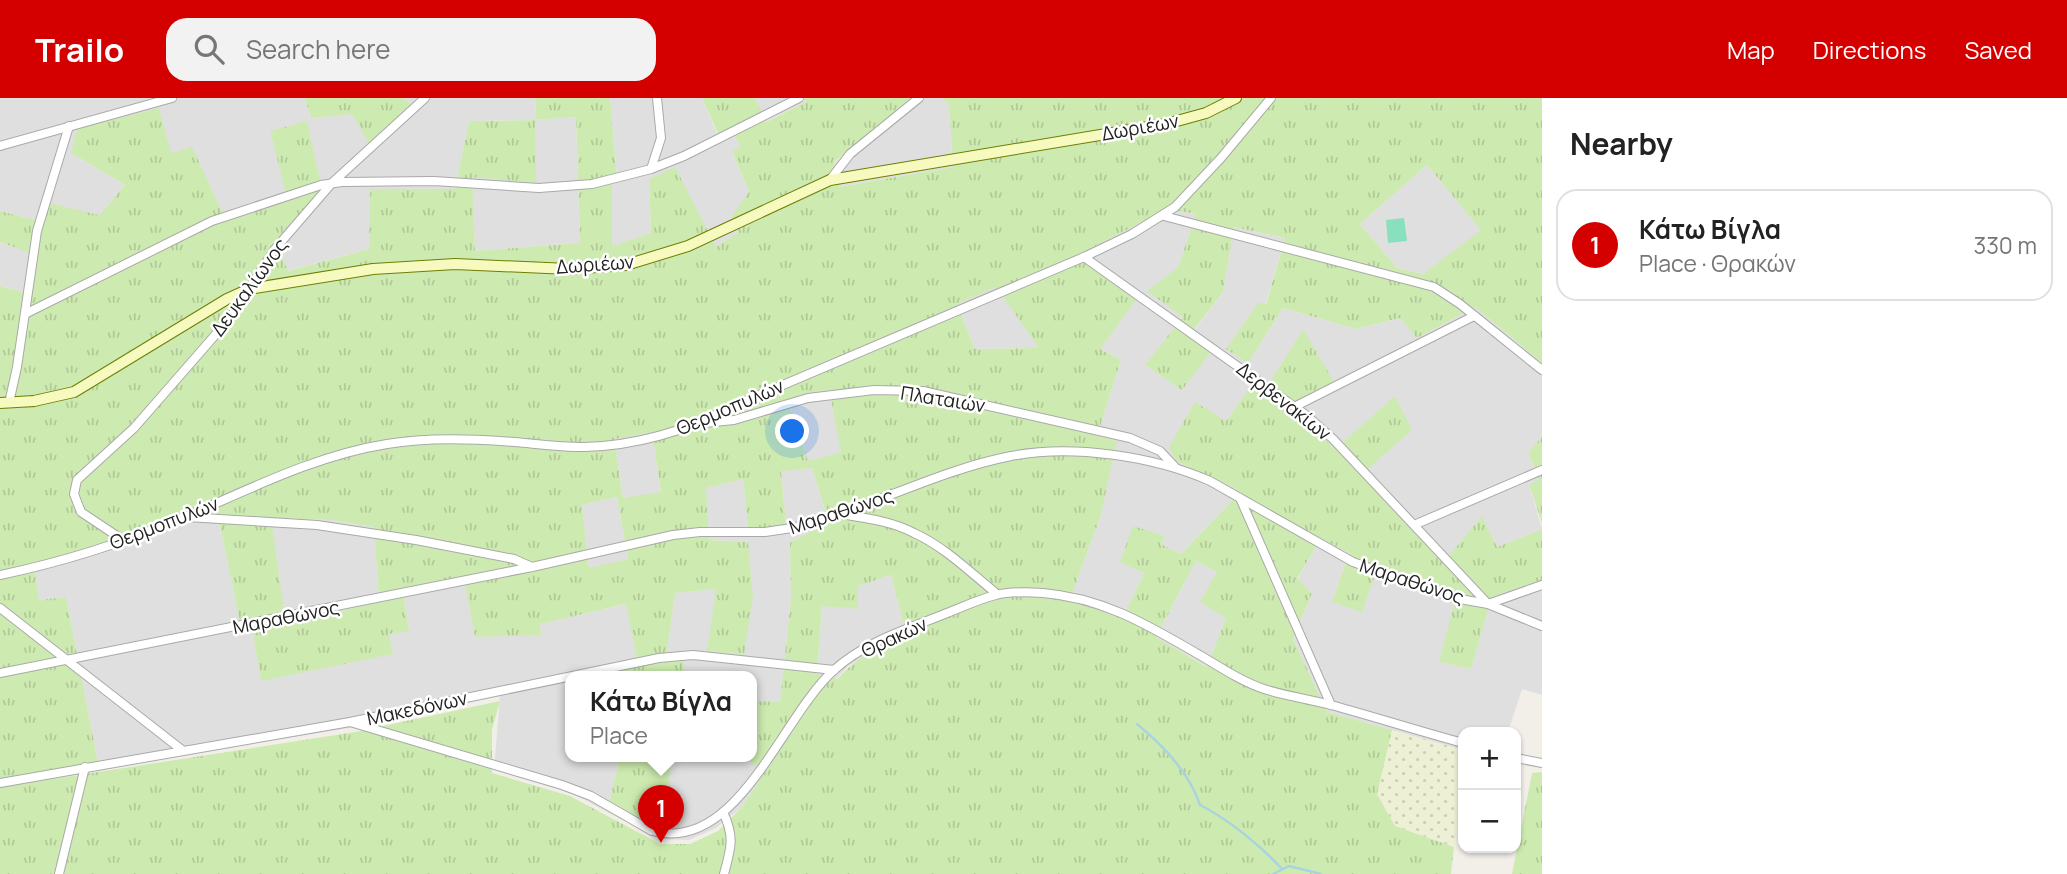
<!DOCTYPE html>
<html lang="en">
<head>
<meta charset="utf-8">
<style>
	body { margin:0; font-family:Manrope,sans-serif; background:#f2f2f2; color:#222 }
	.controls { position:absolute; right:21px; bottom:21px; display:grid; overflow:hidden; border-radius:14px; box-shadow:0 2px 5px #0004 }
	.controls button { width:63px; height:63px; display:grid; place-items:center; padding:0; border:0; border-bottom:2px solid #e0e0e0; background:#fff; color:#222; font:35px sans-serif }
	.you { position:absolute; left:793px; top:334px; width:24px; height:24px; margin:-18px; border:5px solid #fff; border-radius:50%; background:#1a73e8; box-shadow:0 0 0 10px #1a73e833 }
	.badge { display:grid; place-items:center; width:46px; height:46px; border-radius:50%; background:#d40000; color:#fff; font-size:23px; font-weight:700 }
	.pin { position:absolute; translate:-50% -58px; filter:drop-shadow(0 2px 4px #0008) }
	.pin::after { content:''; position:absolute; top:37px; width:24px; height:21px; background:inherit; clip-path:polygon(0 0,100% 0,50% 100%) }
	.popup { position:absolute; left:565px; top:573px; width:192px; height:91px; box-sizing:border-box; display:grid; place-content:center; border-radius:14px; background:#fff; filter:drop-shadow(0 2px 5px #0005); font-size:23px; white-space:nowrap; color:#767676 }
	.popup b { font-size:26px; color:#222 }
	.popup::after { content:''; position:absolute; left:50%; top:100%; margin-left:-14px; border:14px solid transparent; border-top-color:#fff }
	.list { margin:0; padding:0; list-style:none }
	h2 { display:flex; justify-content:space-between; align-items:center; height:91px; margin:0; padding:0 28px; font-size:30px }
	h2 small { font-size:23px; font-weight:400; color:#767676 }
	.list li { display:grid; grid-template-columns:46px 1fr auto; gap:21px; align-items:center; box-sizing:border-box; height:112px; margin:0 14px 14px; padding:0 14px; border:2px solid #e0e0e0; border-radius:21px }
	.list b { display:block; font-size:26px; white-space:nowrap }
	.list p { margin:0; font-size:23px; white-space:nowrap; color:#767676 }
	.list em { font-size:23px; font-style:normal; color:#767676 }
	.icon { flex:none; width:38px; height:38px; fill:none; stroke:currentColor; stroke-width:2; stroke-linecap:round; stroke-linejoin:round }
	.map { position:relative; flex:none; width:1542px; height:776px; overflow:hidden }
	header { display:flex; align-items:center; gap:42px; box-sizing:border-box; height:98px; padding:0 35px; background:#d40000; color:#fff }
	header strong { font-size:33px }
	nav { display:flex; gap:38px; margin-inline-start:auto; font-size:24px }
	.search { width:490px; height:63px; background:#f2f2f2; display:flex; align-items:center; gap:18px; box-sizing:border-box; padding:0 24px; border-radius:21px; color:#767676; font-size:26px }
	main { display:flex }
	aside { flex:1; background:#fff }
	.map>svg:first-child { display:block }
	.residential { fill:#e0dfdf }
	.farmland { fill:url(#farmland-dots) }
	.grass { fill:url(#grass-tufts); fill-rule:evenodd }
	.pitch { fill:#88e0be }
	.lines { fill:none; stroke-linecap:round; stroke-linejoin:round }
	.stream { stroke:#aad3df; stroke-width:2.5 }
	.street-casing { stroke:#a9a9a9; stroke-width:10 }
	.secondary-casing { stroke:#707d05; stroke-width:12 }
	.street { stroke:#fff; stroke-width:8 }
	.secondary { stroke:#f7fabf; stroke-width:10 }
	.labels { text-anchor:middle; stroke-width:5; stroke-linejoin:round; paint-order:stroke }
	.street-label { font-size:19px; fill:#222; stroke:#fff }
</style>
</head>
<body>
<header>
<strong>Trailo</strong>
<div class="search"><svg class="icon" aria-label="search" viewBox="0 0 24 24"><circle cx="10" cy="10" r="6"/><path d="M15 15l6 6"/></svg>Search here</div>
<nav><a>Map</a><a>Directions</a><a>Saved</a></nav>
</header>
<main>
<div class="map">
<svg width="1542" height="776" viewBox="0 0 1542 776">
	<defs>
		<pattern id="farmland-dots" width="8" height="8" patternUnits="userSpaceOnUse" patternTransform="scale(1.75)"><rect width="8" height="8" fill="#eef0d5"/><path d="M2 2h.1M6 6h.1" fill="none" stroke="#ccceb7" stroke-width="1.8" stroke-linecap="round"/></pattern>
		<pattern id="grass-tufts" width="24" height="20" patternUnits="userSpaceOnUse" patternTransform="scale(1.75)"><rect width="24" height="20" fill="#cdebb0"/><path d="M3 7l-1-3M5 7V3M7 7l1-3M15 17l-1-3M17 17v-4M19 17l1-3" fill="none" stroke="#b0c997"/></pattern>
	</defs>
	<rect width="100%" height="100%" fill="#f2efe9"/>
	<g class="residential">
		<path d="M 0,0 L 305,0 L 311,20 L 412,8 L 404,0 L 536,0 L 535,22 L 576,19 L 580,145 L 475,153 L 471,78 L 534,22 L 469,23 L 455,91 L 371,91 L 369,151 L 287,173 L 276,145 L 323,96 L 270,33 L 289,103 L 263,108 L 226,122 L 172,55 L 71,55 L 125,87 L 98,118 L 49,106 L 39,123 L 0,113 Z"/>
		<path d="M 610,0 L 702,0 L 718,38 L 733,32 L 740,49 L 732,55 L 749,94 L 740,134 L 716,149 L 649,81 L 651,135 L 612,149 L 612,79 L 617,78 Z"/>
		<path d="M 755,0 L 805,0 L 806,4 L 765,24 Z"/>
		<path d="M 919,0 L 942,0 L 949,7 L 953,69 L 838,89 L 834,65 Z"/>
		<path d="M 1427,67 L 1482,133 L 1423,176 L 1397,170 L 1360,126 Z"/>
		<path d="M 1167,111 L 1196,116 L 1178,169 L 1183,218 L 1190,238 L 1223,194 L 1234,129 L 1285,140 L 1248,265 L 1283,210 L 1356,231 L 1401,220 L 1417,240 L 1475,209 L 1542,265 L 1542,339 L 1528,354 L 1540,383 L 1529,386 L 1542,431 L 1497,449 L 1482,419 L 1443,465 L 1361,377 L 1396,298 L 1335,351 L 1291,311 L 1254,285 L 1226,323 L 1176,363 L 1236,391 L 1230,405 L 1181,456 L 1161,446 L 1165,438 L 1144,475 L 1123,521 L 1099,510 L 1069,504 L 1100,420 L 1116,343 L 1097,338 L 1121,262 L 1100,251 L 1076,158 Z"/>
		<path d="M 0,144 L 38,157 L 31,196 L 0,188 Z"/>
		<path d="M 996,188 L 1040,250 L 975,251 L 957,206 Z"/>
		<path d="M 829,292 L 842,354 L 808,363 L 788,303 L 806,295 Z"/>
		<path d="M 652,333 L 661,395 L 623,400 L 614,341 Z"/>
		<path d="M 812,370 L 829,425 L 790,444 L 791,500 L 780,605 L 752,603 L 752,579 L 682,579 L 684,562 L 666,561 L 675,495 L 717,491 L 707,553 L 747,444 L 709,442 L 705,390 L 743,381 L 748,429 L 786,426 L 781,372 Z"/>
		<path d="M 617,399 L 628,461 L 589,471 L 582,407 Z"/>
		<path d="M 192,411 L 218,418 L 240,525 L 251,523 L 261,583 L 389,536 L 409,532 L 403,491 L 464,479 L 475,539 L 541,536 L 539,526 L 627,506 L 638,567 L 615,573 L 615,579 L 570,579 L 570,659 L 620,659 L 607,714 L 572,695 L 494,672 L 500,598 L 349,630 L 99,670 L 66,499 L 39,502 L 34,465 L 114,443 Z"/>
		<path d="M 270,420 L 331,422 L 374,429 L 379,505 L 286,526 Z"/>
		<path d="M 1321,440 L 1349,455 L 1332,504 L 1377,469 L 1458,495 L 1440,564 L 1471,571 L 1492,499 L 1542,482 L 1542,597 L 1522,591 L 1508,634 L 1463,634 L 1463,652 L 1327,614 L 1293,541 L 1312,495 L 1297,482 Z"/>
		<path d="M 1196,463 L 1217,474 L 1226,520 L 1208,569 L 1156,539 Z"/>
		<path d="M 891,477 L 906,535 L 848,568 L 836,581 L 817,576 L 822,508 L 858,488 Z"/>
		<path d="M 672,659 L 743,659 L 766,674 L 742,709 L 716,730 L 689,742 L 662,741 Z"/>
	</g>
	<path class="farmland" d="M 1392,632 L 1463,652 L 1463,701 L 1454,749 L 1395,728 L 1377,696 Z"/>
	<g class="grass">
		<path d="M 305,0 L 404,0 L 413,8 L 370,47 L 352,16 L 311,20 Z"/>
		<path d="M 536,0 L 610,0 L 617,79 L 612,80 L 612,148 L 651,135 L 649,81 L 675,69 L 716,149 L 739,134 L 731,119 L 749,94 L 732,54 L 740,49 L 733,33 L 719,38 L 702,0 L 755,0 L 766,24 L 806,4 L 805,0 L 919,0 L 834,64 L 839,89 L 953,69 L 949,7 L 942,0 L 1542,0 L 1542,265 L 1475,209 L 1417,240 L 1400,220 L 1356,231 L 1283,210 L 1248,265 L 1226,251 L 1259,204 L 1266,206 L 1285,140 L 1234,129 L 1223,194 L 1190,237 L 1210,255 L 1182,292 L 1145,267 L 1183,219 L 1147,193 L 1178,169 L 1196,116 L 1167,111 L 1076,158 L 1136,202 L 1100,251 L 1121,262 L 1097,338 L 1117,343 L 1100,420 L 1069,504 L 1099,510 L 1123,520 L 1144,475 L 1120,464 L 1133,428 L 1165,438 L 1161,446 L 1181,456 L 1230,405 L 1236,391 L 1176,363 L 1169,349 L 1195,304 L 1226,323 L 1254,284 L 1265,292 L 1303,231 L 1335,286 L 1292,311 L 1335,351 L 1395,298 L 1412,332 L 1361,377 L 1443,465 L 1482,418 L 1497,449 L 1542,431 L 1542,482 L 1492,499 L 1471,571 L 1439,564 L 1457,495 L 1378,469 L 1362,514 L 1332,504 L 1349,455 L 1321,440 L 1297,481 L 1312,495 L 1293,541 L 1327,614 L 1392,632 L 1377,696 L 1395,728 L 1454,749 L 1451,776 L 0,776 L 0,188 L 31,196 L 38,158 L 0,144 L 0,113 L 39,123 L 49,105 L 99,117 L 125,87 L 71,55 L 77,31 L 159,10 L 171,55 L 192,49 L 226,122 L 263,108 L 288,103 L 270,33 L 307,23 L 323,96 L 276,145 L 288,173 L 369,151 L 370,91 L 455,91 L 469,23 L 535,22 ZM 576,19 L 580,145 L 475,153 L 472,79 L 536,85 L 535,22 ZM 1427,67 L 1481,132 L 1423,176 L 1397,170 L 1360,126 ZM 996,189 L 1039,250 L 975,251 L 957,206 ZM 829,292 L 841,354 L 808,363 L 788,303 L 806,295 ZM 652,334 L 661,394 L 623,400 L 614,341 ZM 812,370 L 829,425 L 790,444 L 791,500 L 780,604 L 752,603 L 752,659 L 743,659 L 765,674 L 742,709 L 718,733 L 690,746 L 660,746 L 570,698 L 492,675 L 492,632 L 500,603 L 355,634 L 8,688 L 99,670 L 66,499 L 39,502 L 34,465 L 114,443 L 192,411 L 218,418 L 240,525 L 251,524 L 261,583 L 393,556 L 389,536 L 409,533 L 403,491 L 464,480 L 475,539 L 541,537 L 540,526 L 626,506 L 638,567 L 614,573 L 615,579 L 682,579 L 685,561 L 666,561 L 675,495 L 716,491 L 707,553 L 744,557 L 753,498 L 748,444 L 709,442 L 706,390 L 743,381 L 748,429 L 770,430 L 786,426 L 781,373 ZM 617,399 L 628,461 L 589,470 L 582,407 ZM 271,420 L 331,422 L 374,429 L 379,504 L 286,526 ZM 1196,463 L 1217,474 L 1200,504 L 1226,520 L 1207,569 L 1156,539 ZM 891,477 L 906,535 C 880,547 857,559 837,581 L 817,576 L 822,508 L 858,511 L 858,488 Z"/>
		<path d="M 1542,339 L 1542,426 L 1529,386 L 1539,382 L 1528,354 Z"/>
		<path d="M 620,659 L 672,659 L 662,741 L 607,714 Z"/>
		<path d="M 1542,674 L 1542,776 L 1512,776 L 1532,675 Z"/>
	</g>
	<path class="pitch" d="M 1404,120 L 1407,143 L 1388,145 L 1386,122 Z"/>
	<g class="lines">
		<g class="stream">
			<path d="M 1137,626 C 1164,648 1189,674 1200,707 C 1228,721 1261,748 1282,771"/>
			<path d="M 1273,776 L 1289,768 L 1321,776"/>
		</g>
		<defs>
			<g id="street">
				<path d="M 0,48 L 172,0"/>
				<path d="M 651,71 L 661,40 L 657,0"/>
				<path d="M 830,82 L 850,56 L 919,0"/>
				<path d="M 1164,118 L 1434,189 L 1460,206 L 1542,272"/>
				<path d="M 1084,159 L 1306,317 L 1333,341 L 1488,506 L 1542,487"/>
				<path d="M 25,216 L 212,123 L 321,87 L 342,84 L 434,83 L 539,90 L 592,86 L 651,71 L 684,58 L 799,0"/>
				<path d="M 9,305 L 17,269 L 37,133 L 69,28"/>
				<path d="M 1296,308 L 1474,218"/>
				<path d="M 704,325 L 734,322 L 808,300 L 874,292 L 923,293 L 1130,340 L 1160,353 L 1175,369"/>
				<path d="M 1240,400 L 1331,607"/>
				<path d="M 840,416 C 865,420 891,423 914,435 C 945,449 971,475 997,496"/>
				<path d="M 187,419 L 317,427 L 416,442 L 514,461 L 532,469"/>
				<path d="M 1414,427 L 1542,372"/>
				<path d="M 123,442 L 81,414 L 74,396 L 77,382 L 134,330 L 230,220 L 275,151 L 332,85 L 425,0"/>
				<path d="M 0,477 C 63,464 128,443 187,418 C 252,390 317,357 387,346 C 428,339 473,341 515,344 C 538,346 560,349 584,349 C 634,348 687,333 731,309 L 1084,159 L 1132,136 L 1175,109 L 1221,60 L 1271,0"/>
				<path d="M 0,510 L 182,652"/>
				<path d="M 0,575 L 532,469 L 673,437 L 700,434 L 765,434 L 792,430 C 866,412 935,373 1011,358 C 1072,346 1153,358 1210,383 L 1353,464 L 1454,500 L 1488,506 L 1542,528"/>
				<path d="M 350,624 L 562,687 L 591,698 L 652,733 C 738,756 781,619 834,572 C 866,543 908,531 947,515 C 963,509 979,501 996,497 C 1011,493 1028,494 1043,495 C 1105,500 1151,529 1203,559 C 1223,571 1243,584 1264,591 C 1286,598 1309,601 1331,607 C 1375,619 1419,633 1463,645"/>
				<path d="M 1516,660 L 1542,665"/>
				<path d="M 0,685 L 350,624 L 659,560 L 693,557 L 834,572"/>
				<path d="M 723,714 C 735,739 731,750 724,776"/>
				<path d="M 59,776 L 85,669"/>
			</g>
			<path id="secondary" d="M 0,305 L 34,303 L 74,294 L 227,201 L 249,191 L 373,171 L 455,166 L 569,171 L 626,167 L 688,148 L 830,82 L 1166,26 L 1206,15 L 1236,0"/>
		</defs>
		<use href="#street" class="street-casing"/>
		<use href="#secondary" class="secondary-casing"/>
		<use href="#street" class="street"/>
		<use href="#secondary" class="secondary"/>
	</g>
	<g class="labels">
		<g class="street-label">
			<text transform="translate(1140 29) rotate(-10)" y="7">Δωριέων</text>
			<text transform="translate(595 166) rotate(-4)" y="7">Δωριέων</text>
			<text transform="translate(249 189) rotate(-54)" y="7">Δευκαλίωνος</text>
			<text transform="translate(943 301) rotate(9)" y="7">Πλαταιών</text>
			<text transform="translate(1284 303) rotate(38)" y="7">Δερβενακίων</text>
			<text transform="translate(730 309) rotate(-23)" y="7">Θερμοπυλών</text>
			<text transform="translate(841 413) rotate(-18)" y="7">Μαραθώνος</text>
			<text transform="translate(164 425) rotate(-21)" y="7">Θερμοπυλών</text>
			<text transform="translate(1412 483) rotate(18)" y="7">Μαραθώνος</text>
			<text transform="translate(286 519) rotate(-11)" y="7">Μαραθώνος</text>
			<text transform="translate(894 539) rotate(-25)" y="7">Θρακών</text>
			<text transform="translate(417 610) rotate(-12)" y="7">Μακεδόνων</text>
		</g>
	</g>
</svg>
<div class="controls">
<button>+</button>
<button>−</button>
</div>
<div class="you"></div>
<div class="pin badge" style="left:661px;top:745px">1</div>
<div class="popup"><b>Κάτω Βίγλα</b>Place</div>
</div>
<aside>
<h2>Nearby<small></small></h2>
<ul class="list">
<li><span class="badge">1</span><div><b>Κάτω Βίγλα</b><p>Place · Θρακών</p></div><em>330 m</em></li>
</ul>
</aside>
</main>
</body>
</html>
